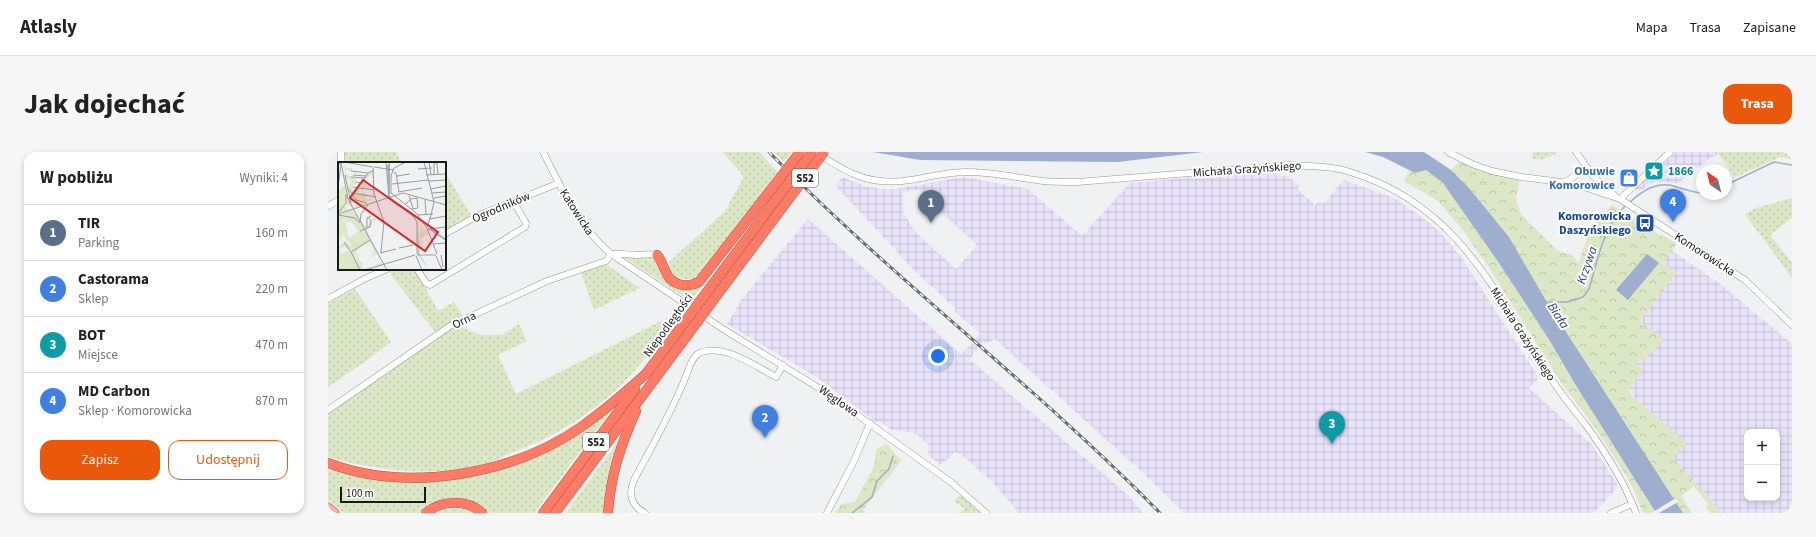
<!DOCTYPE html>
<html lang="pl">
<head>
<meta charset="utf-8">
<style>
	body { margin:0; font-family:"Source Sans 3",sans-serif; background:#f6f6f6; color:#222 }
	.controls { position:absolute; right:12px; bottom:12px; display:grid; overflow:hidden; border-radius:8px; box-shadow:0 2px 6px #0003 }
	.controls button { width:36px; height:36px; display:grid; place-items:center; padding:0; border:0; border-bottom:1px solid #e0e0e0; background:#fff; color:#222; font:20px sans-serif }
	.compass { position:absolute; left:1368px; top:12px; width:36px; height:36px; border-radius:50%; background:#fff; box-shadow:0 2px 6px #0003; rotate:325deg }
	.scale { position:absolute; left:12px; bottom:10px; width:86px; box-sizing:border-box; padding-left:4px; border:2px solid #19191a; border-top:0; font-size:11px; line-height:14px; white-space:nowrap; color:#19191a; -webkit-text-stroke:3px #fefeff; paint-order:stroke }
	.you { position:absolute; left:610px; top:204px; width:14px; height:14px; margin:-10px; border:3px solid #fff; border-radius:50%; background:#1a73e8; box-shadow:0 0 0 6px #1a73e833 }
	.badge { display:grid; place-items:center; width:26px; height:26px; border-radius:50%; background:#ea580c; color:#fff; font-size:13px; font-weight:700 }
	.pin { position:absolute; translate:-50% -33px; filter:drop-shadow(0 1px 2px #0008) }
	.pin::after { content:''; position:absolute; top:21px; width:14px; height:12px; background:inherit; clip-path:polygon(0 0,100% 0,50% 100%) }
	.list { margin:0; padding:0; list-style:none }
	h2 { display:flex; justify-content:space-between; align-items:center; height:52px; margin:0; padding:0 16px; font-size:17px }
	h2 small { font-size:13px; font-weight:400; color:#767676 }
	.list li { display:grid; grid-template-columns:26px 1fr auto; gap:12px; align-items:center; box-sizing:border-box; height:56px; padding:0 16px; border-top:1px solid #e0e0e0 }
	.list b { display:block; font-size:15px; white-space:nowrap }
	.list p { margin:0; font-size:13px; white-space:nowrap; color:#767676 }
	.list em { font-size:13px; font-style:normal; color:#767676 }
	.actions { display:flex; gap:8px; padding:12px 16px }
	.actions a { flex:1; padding:9px 0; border:1px solid #ea580c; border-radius:12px; text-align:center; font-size:14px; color:#ea580c }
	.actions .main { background:#ea580c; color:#fff }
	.map { position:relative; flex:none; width:1464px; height:361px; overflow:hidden; border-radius:12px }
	header { display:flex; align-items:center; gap:24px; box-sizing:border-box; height:56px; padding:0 20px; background:#fff; border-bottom:1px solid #e0e0e0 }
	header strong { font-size:19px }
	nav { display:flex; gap:22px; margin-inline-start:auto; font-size:14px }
	.intro { display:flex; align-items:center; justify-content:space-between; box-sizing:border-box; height:96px; padding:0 24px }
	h1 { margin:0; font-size:28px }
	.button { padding:10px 18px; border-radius:12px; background:#ea580c; color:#fff; font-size:14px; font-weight:700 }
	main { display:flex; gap:24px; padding:0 24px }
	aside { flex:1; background:#fff; border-radius:12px; box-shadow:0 2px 6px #0003 }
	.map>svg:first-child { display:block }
	.industrial { fill:url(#industrial-grid); fill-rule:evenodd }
	.green { fill:url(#green-dots) }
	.forest { fill:url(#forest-crowns); fill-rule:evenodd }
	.water { fill:#9eaece }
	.pier { fill:#f0f1f2 }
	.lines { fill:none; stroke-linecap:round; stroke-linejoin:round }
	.stream { stroke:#9eaece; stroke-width:1.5 }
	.minor-casing { stroke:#969697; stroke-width:7 }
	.major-casing { stroke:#ae594b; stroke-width:9 }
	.highway-casing { stroke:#ae594b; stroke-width:10 }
	.minor { stroke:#fff; stroke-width:6 }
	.major { stroke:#ffb0a3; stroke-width:8 }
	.highway { stroke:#ff7b66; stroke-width:9 }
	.rail-casing { stroke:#6d6d6e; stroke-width:3 }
	.rail { stroke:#fefeff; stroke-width:1.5; stroke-dasharray:4.5; stroke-linecap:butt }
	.highway-bridge-casing { stroke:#ae594b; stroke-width:10; stroke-linecap:butt }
	.highway-bridge { stroke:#ff7b66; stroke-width:9 }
	.labels { text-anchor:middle; stroke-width:4; stroke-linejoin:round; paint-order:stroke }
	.shield { fill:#fefeff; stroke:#5e5e5f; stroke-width:1 }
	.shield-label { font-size:11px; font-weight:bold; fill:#19191a }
	.street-label { font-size:12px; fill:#19191a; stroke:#fefeff }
	.shop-label { font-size:12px; font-weight:bold; fill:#366cbe; stroke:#fefeff; text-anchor:end }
	.culture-label { font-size:12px; font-weight:bold; fill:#0d838f; stroke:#fefeff; text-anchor:start }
	.transit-label { font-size:12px; font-weight:bold; fill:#164399; stroke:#fefeff; text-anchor:end }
	.water-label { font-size:13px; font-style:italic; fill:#293d69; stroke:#fefeff }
	.inset-river { fill:none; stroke:#9eaece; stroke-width:2 }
	.inset-road { fill:none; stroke:#9a9b9c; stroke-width:1 }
	.view { fill:#d62828; fill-opacity:0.15; stroke:#d62828; stroke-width:2 }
	.inset-edge { fill:none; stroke:#19191a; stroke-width:2 }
</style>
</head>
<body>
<header>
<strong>Atlasly</strong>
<nav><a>Mapa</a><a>Trasa</a><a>Zapisane</a></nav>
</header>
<div class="intro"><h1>Jak dojechać</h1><a class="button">Trasa</a></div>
<main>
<aside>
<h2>W pobliżu<small>Wyniki: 4</small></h2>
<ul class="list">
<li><span class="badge" style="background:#5c6f8a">1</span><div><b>TIR</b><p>Parking</p></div><em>160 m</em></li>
<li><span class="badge" style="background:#3f7fe0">2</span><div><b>Castorama</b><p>Sklep</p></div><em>220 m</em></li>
<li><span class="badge" style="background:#0f9aa8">3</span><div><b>BOT</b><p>Miejsce</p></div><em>470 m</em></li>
<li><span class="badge" style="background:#3f7fe0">4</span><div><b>MD Carbon</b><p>Sklep · Komorowicka</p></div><em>870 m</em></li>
</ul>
<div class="actions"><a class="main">Zapisz</a><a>Udostępnij</a></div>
</aside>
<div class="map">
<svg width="1464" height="361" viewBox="0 0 1464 361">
	<defs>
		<pattern id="industrial-grid" width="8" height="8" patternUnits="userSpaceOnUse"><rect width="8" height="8" fill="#e8e3f9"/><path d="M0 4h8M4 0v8" fill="none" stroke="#c6c2d5"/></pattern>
		<pattern id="green-dots" width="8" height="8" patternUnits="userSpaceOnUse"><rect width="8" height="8" fill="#dce7c5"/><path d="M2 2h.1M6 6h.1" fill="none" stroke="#bcc6a9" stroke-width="1.8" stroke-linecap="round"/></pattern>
		<pattern id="forest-crowns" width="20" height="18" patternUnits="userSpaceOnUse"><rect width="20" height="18" fill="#dce7c5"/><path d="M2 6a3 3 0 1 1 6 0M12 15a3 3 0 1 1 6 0" fill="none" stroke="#bcc6a9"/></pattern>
	</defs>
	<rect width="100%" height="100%" fill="#f0f1f2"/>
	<g class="industrial">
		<path d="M 1348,0 L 1393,0 L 1381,7 L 1350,31 L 1326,30 L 1311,39 L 1307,37 Z"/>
		<path d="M 946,18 L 949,24 L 960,24 L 972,34 L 969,37 L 987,53 L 991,49 L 995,52 L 1016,28 L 1066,46 L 1098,68 L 1112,80 L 1133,105 L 1211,226 L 1201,236 L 1264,293 L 1289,332 L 1289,336 L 1266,361 L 856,361 L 814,320 L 667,187 L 659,191 L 652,191 L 642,208 L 800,343 L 815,361 L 689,361 L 686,354 L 662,328 L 633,302 L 627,300 L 613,313 L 600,303 L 601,293 L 587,281 L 564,278 L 551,269 L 548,270 L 487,224 L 399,172 L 414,147 L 480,67 L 633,202 L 647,189 L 649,183 L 653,182 L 626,159 L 628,157 L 586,118 L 508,34 L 514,25 L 539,35 L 553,37 L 568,37 L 636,25 L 700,37 L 754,84 L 802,31 ZM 590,38 L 649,93 L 628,117 L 588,81 L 575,60 L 575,40 Z"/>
		<path d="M 1299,68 L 1391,131 L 1464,192 L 1464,361 L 1394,361 L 1345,306 L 1306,244 L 1257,156 ZM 1419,280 L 1449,280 L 1449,346 L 1419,346 Z"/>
	</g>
	<g class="green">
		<path d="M 17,0 L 68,0 L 73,11 L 18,11 Z"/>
		<path d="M 395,0 L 431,0 L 450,20 L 375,120 L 366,127 C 352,128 343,125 341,110 L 397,59 L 416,25 Z"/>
		<path d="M 446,0 L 464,0 L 456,10 Z"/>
		<path d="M 1204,0 L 1231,0 L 1216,7 L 1205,7 Z"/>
		<path d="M 1393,0 L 1464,0 L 1464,7 L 1452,5 L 1408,25 L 1390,2 Z"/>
		<path d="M 117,20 L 143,63 L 117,79 Z"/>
		<path d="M 1464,46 L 1464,66 L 1442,83 L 1464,111 L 1464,126 L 1417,62 L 1428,56 Z"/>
		<path d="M 296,105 L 323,106 C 329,110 329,117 333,122 C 342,135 360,139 374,134 L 362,149 Z"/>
		<path d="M 278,112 L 312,136 L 266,158 L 253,121 Z"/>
		<path d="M 66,117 L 85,117 L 98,137 L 110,159 L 126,150 L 135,164 L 107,180 L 61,120 Z"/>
		<path d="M 27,137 L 63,190 L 41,207 L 0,235 L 0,152 Z"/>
		<path d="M 351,160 C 332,186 314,213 291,235 C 260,265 223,286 183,301 C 176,303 171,308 164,310 C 152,314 135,317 122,318 C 82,322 39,316 0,305 L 0,262 L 126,175 L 133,175 L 152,183 L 174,183 L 191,172 L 199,189 L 170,203 L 188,242 Z"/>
		<path d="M 286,255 L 206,361 C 192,361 176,361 163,361 C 157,360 151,352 145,349 C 125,342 106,347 91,361 L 16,361 L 0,348 L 0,316 L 32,324 L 117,328 L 147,324 L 177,316 Z"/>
		<path d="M 292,287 L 281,318 L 275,361 L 238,361 Z"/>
		<path d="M 634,343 L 654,361 L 631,361 L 637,357 L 626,349 L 631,344 Z"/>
		<path d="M 120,357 L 133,357 L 145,361 L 107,361 Z"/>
	</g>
	<g class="forest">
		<path d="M 1131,10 L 1163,21 L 1192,27 L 1188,46 L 1193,63 L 1230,99 L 1244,103 L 1251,111 L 1257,91 L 1268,70 L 1284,53 L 1332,83 L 1349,91 L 1335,112 L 1349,120 L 1312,169 L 1336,187 L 1316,210 L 1311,206 L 1307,210 L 1315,218 L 1301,238 L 1305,245 L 1359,290 L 1345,306 L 1394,361 L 1382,361 L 1378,355 L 1380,352 L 1366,334 L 1353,344 L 1364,361 L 1355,361 L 1220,152 L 1181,85 L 1123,18 ZM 1319,102 L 1300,148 L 1288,138 Z"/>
		<path d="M 1082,18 L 1087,21 L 1098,18 L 1115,31 L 1171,111 L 1222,189 L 1247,232 L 1328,361 L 1315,361 L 1304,334 L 1297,322 L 1268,277 L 1234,232 L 1160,114 L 1134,77 L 1110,49 L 1076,29 Z"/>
		<path d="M 559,292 L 573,309 L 535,358 L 538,361 L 507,361 L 513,352 L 527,350 L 546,314 L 548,297 Z"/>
	</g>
	<g class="water">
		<path d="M 545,0 L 875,0 L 790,10 L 592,8 Z"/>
		<path d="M 1037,0 L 1096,0 L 1123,18 L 1141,36 L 1181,85 L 1220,152 L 1355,361 L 1328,361 L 1247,232 L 1222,189 L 1171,111 L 1115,31 L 1098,18 L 1087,21 L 1055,5 Z"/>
		<path d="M 1319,102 L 1331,111 L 1300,148 L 1288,138 Z"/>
	</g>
	<path class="pier" d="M 1348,346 L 1350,350 L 1331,361 L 1326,361 L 1325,360 Z"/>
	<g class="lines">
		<g class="stream">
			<path d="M 1398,33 L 1446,10 L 1464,13"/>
			<path d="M 1301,51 C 1315,38 1330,28 1349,35 C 1358,38 1365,40 1374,41"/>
			<path d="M 1219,150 L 1239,150 L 1255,145 L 1261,137 C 1270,107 1275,75 1298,53"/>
			<path d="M 524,361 L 544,345 L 549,329 L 561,317 L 565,304"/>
		</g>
		<defs>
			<g id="minor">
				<path d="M 13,0 L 13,11"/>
				<path d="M 215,0 C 234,37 251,75 283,102 L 395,177 L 499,241 L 624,331 L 658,361"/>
				<path d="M 1120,0 L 1144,12 L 1164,19 L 1193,25 L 1234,30 L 1253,34 L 1292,47 L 1417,128 L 1464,173"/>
				<path d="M 1248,0 L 1266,25 L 1287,44"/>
				<path d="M 491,2 C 521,23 545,34 582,28 C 601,25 620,20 639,20 C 665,20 690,26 715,29 C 726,30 737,30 749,30 L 962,13 C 982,14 1003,14 1022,20 C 1133,53 1169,146 1228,234 C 1237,247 1247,259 1257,272 C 1277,299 1296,329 1308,361"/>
				<path d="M 1234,30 L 1241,28 L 1258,15"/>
				<path d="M 1292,47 L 1342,0"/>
				<path d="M 0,54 L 11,48"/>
				<path d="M 117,82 L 151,63 L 231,31"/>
				<path d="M 283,102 C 293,101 300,103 309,103 C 316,103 322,101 329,103"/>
				<path d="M 89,117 L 98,131 L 102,133 L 197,75 L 198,71 L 185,49"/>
				<path d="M 0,147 L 36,127 L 59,117"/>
				<path d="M 0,258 L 122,174 L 219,129 L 278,109 L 283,102"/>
				<path d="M 317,361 C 303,354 300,342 306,328 C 324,294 344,260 358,224 C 361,216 365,202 374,200 C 399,193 427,214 448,225 L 455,213"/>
				<path d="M 499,361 L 526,309 L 542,271"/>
				<path d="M 1283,361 L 1304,352"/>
			</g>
			<path id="major" d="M 0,355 L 7,361"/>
			<g id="highway">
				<path d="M 329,103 C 334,108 334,114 338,120 C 344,134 359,136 371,130 L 441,40"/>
				<path d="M 369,153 L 449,46"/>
				<path d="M 378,158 L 457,52"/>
				<path d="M 317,223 L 362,163"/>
				<path d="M 0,311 C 79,341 184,323 253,275 C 277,258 299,239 321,219"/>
				<path d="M 98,361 C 113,348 139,347 154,361"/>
				<path d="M 215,361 L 307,237"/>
				<path d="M 227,361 L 370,169"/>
				<path d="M 280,361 C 283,322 292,295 308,259"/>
			</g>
		</defs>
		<use href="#minor" class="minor-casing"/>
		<use href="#major" class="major-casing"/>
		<use href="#highway" class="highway-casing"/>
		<use href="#minor" class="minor"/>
		<use href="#major" class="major"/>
		<use href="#highway" class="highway"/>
		<defs>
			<path id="rail" d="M 441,0 C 565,127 708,234 832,361"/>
		</defs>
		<use href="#rail" class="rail-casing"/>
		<use href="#rail" class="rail"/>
		<defs>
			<g id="highway-bridge">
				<path d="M 441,40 L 472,0"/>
				<path d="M 449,46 L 484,0"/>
				<path d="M 457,52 L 496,0"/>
				<path d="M 362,163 L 369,153"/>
				<path d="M 370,169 L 378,158"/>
			</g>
		</defs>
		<use href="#highway-bridge" class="highway-bridge-casing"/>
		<use href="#highway-bridge" class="highway-bridge"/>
	</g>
	<defs>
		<symbol id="sight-square" viewBox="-11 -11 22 22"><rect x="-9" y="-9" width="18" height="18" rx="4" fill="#0f9aa8" stroke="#fefeff"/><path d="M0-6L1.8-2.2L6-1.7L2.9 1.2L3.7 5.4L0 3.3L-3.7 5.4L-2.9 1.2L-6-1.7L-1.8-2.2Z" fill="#fff"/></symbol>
		<symbol id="shop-square" viewBox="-11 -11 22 22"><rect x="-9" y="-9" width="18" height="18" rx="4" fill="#3f7fe0" stroke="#fefeff"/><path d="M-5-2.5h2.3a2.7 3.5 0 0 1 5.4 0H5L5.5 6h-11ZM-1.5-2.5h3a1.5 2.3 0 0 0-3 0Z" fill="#fff"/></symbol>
		<symbol id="bus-square" viewBox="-11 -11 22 22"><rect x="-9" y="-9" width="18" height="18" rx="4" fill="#1a4fb4" stroke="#fefeff"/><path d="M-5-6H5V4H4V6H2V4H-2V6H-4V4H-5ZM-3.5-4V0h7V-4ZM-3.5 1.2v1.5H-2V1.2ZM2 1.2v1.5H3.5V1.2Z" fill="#fff"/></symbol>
	</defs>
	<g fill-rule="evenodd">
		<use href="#sight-square" x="1315" y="8" width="22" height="22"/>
		<use href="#shop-square" x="1290" y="15" width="22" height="22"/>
		<use href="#bus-square" x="1306" y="60" width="22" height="22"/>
	</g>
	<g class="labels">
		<g class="shield">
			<rect x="464" y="17" width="26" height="18" rx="3"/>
			<rect x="255" y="281" width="26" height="18" rx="3"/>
		</g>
		<g class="shield-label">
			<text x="477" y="30">S52</text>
			<text x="268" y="294">S52</text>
		</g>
		<g class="street-label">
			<text transform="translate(919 17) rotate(-4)" y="4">Michała Grażyńskiego</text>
			<text transform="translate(173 55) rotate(-23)" y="4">Ogrodników</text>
			<text transform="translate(249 60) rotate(57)" y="4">Katowicka</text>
			<text transform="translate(1377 102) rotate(33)" y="4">Komorowicka</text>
			<text transform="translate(136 168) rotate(-26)" y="4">Orna</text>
			<text transform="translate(340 173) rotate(-54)" y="4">Niepodległości</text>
			<text transform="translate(1195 182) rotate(57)" y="4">Michała Grażyńskiego</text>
			<text transform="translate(511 249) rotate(35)" y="4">Węglowa</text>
		</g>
		<g class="shop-label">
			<text x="1287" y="23">Obuwie<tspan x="1287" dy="14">Komorowice</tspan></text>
		</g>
		<g class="culture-label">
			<text x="1340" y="23">1866</text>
		</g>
		<g class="transit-label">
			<text x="1303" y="68">Komorowicka<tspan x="1303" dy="14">Daszyńskiego</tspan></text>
		</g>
		<g class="water-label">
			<text transform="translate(1258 113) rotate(-71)" y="5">Krzywa</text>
			<text transform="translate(1231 163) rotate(57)" y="5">Biała</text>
		</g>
	</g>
	<g transform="translate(10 10)">
		<rect width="108" height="108" fill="#f0f1f2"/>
		<path d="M 7,2 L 8,6 L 14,6 L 14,9 L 8,8 L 7,12 L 18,17 L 18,22 L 13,23 L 16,23 L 14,27 L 21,26 L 21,30 L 13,31 L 24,31 L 24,21 L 30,11 L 35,9 L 35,12 L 27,18 L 30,26 L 25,26 L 25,30 L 29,33 L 26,37 L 37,38 L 22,40 L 30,41 L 16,46 L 19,42 L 16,41 L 15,46 L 15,41 L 18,40 L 20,42 L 17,39 L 14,41 L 12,36 L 15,46 L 10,42 L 7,46 L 13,47 L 0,51 L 0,43 L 2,41 L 6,45 L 12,32 L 16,37 L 19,38 L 12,30 L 12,25 L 10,25 L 13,20 L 12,17 L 8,17 L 7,12 ZM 14,48 L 27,64 L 32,62 L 31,59 L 35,59 L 33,57 L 39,56 L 45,58 L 45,63 L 45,60 L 38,57 L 37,59 L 34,59 L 33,65 L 28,67 L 45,104 L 35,105 L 43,100 L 38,91 L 36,94 L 30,96 L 36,92 L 34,88 L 37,91 L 32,80 L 30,81 L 31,82 L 32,85 L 29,81 L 18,89 L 22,100 L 24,100 L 24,107 L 34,105 L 35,108 L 7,108 L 12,102 L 18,101 L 18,93 L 11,85 L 9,87 L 7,84 L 1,87 L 0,84 L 8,79 L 12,84 L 13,82 L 5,74 L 7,71 L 3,74 L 5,80 L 0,75 L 8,69 L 7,60 L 11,76 L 21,69 L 13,60 L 3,60 L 11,58 L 7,54 L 0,59 L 0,53 Z" fill="#dce7c5"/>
		<path d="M 4,25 L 9,25 L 7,27 L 9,36 L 4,45 L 2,41 L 0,44 L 0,30 ZM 2,53 L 11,58 L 4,58 L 7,60 L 9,70 L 0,75 ZM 83,59 L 85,68 L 89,67 L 91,71 L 83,77 L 85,91 L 82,84 L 82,92 L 81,90 ZM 0,86 L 4,93 L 10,88 L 13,91 L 16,89 L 18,102 L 12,102 L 7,108 L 0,108 Z" fill="#dce7c5"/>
		<path d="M 52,0 L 52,33 L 55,38 L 76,52 L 81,57 L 81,92 L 91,108 L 80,92 L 81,58 L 55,39 L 51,33 L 49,4 Z" fill="#9eaece"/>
		<path class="inset-river" d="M 92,67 L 108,78"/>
		<path class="inset-road" d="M 3,0 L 10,37 L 49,108M 6,0 L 35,5M 48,0 L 51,37 L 75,54 L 79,60 L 79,92M 68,0 L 56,6 L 53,14 L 53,31 L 78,51 L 89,66 L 99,92M 86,0 L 96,40 L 93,53M 91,0 L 93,13M 36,5 L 56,8M 35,6 L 36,32 L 46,60 L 43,90M 80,7 L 94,6M 13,9 L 30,11M 56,11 L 58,11 L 61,30M 7,13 L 13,41M 15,13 L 28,14M 88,13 L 108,12M 96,13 L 96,1 L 99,1 L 100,12M 59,14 L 72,12M 13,15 L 27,16M 90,19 L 108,18M 18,20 L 24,21 L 30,11 L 36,8M 54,22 L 90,18M 0,25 L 3,3 L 0,0M 15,25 L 36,28M 10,26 L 18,38 L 29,41M 92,27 L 108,24M 60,30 L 84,26M 14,31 L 38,35M 94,31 L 108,30M 71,34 L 75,46M 96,36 L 108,34M 87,38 L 88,52M 67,43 L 73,37 L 79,36M 73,47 L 80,46 L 79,36M 0,51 L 8,41 L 8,32M 0,52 L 65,31 L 108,43M 0,53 L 17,56 L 22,61M 80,53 L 95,52M 91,57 L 108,54M 22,60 L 23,52 L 30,43M 89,65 L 93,53M 29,66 L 29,56 L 33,54M 90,67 L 108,65M 22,69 L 32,65 L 33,59 L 30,55M 6,80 L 13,90M 95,82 L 108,81M 61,86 L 75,83M 42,91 L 58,87M 79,93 L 98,93M 103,93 L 105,105M 78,94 L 84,108M 98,94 L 104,108M 22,108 L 13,90 L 32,78M 27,108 L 77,93"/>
		<path class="view" d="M 25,18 L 100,70 L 87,89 L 12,36 Z"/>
		<rect width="108" height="108" class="inset-edge"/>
	</g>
</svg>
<div class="controls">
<button>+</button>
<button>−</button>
</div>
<svg class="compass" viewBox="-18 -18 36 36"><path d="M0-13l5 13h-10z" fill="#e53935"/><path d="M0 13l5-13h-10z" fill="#767676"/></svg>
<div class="scale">100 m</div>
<div class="you"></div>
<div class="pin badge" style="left:603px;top:71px;background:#5c6f8a">1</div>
<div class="pin badge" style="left:437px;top:286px;background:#3f7fe0">2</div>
<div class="pin badge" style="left:1004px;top:292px;background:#0f9aa8">3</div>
<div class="pin badge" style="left:1345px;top:70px;background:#3f7fe0">4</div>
</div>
</main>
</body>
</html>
